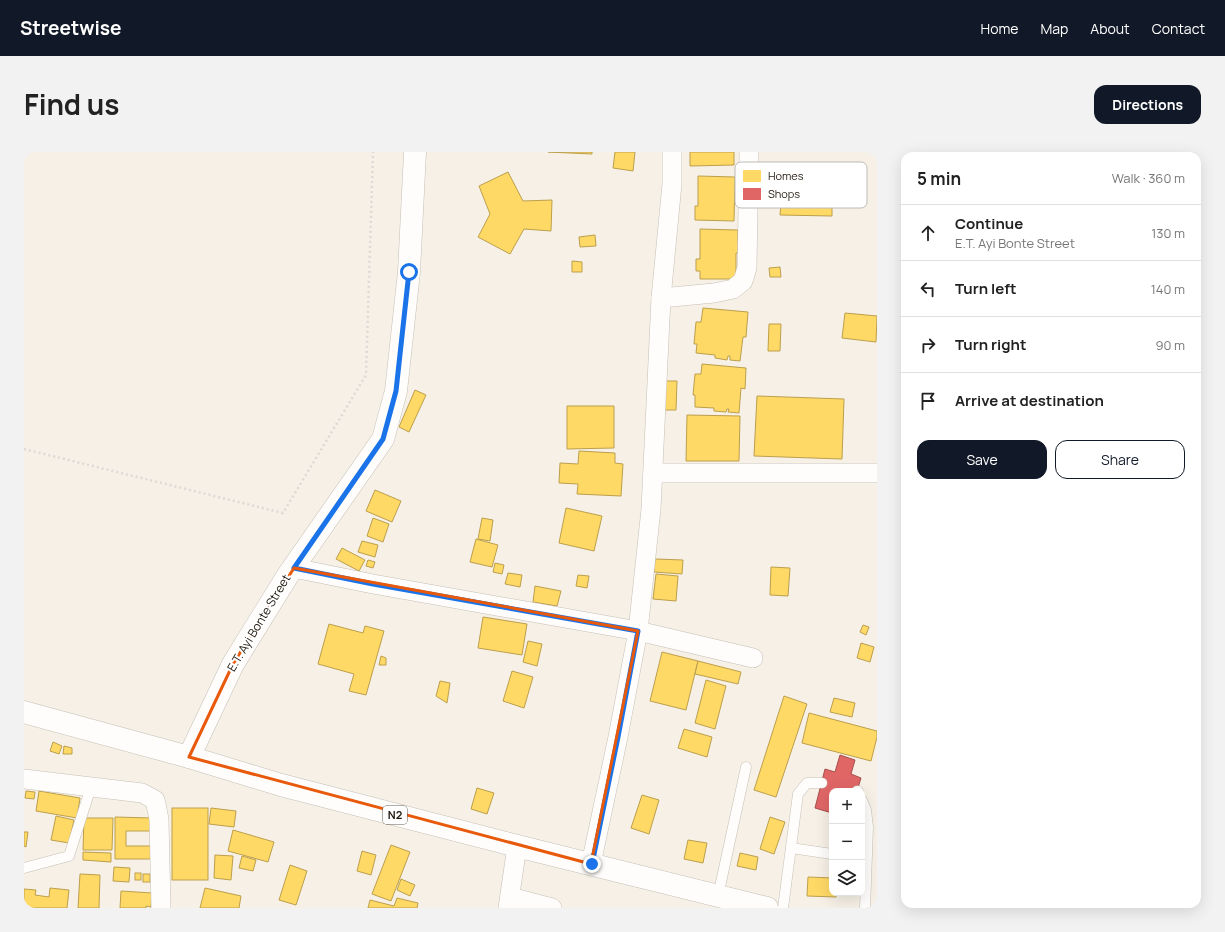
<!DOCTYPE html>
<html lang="en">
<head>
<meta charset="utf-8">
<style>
	body { margin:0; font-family:Manrope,sans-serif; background:#f2f2f2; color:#222 }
	.controls { position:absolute; right:12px; bottom:12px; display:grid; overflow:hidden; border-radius:8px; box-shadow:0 4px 16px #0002 }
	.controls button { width:36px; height:36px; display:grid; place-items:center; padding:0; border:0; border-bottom:1px solid #e0e0e0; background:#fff; color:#222; font:20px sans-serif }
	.stop { position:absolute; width:12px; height:12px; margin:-9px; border:3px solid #1a73e8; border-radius:50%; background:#fff }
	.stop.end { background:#1a73e8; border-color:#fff; box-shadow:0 1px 4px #0008 }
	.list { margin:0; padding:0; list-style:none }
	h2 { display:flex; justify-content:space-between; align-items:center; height:52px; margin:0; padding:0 16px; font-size:17px }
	h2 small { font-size:13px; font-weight:400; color:#767676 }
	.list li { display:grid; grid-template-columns:26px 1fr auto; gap:12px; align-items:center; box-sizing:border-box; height:56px; padding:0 16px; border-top:1px solid #e0e0e0 }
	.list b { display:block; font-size:15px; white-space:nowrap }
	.list p { margin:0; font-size:13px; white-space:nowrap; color:#767676 }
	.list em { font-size:13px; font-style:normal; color:#767676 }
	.actions { display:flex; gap:8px; padding:12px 16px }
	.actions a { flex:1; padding:9px 0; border:1px solid #111827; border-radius:12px; text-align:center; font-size:14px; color:#111827 }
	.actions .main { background:#111827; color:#fff }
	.icon { flex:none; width:22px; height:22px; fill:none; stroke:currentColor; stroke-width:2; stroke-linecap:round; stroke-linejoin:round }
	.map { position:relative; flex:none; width:853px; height:756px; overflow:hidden; border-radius:12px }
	header { display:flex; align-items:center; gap:24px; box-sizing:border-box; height:56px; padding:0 20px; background:#111827; color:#fff }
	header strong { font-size:19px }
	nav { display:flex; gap:22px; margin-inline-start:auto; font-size:14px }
	.intro { display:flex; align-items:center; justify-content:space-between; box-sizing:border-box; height:96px; padding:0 24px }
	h1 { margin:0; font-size:28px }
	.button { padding:10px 18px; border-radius:12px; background:#111827; color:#fff; font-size:14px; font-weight:700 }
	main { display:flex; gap:24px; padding:0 24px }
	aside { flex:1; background:#fff; border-radius:12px; box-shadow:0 4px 16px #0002 }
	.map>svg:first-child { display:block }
	.homes { fill:#ffd966; stroke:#bc9f4c }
	.shops { fill:#e06666; stroke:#a64f4c }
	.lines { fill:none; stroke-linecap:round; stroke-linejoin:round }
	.lane-casing { stroke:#c6bfb6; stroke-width:11 }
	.street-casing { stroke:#c6bfb6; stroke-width:20 }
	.secondary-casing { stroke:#c6bfb6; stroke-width:23 }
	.highway-casing { stroke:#c6bfb6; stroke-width:23 }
	.path { stroke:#dcd9d6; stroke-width:2.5; stroke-dasharray:2 3; stroke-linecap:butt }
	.lane { stroke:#fefdfb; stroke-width:10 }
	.street { stroke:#fefdfb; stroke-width:19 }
	.secondary { stroke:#fefdfb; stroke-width:22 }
	.highway { stroke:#fefdfb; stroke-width:22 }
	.route { stroke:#1a73e8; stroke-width:5 }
	.marked { fill:none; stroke:#e8590c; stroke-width:3; stroke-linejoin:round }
	.labels { text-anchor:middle; stroke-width:4; stroke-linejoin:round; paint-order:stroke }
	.shield { fill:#fff; stroke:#635e57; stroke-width:1 }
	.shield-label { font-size:11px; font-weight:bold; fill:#20190f }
	.street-label { font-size:12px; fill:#20190f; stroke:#fff }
	.key { fill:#fff; stroke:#bcbab7; stroke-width:1 }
	.key-label { font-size:11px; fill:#20190f }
</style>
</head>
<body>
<header>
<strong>Streetwise</strong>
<nav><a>Home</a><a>Map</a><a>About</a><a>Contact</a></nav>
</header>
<div class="intro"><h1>Find us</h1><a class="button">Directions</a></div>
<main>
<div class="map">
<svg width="853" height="756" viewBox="0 0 853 756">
	<rect width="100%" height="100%" fill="#f6f0e6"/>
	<g class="homes">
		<path d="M 524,0 L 568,0 L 568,2 Z"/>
		<path d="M 591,0 L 611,0 L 609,19 L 589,16 Z"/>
		<path d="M 666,0 L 710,0 L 710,13 L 666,14 Z"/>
		<path d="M 757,15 L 809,16 L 809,31 L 793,31 L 793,49 L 808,49 L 808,64 L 756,63 L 757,51 L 755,51 L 755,44 L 757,45 L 757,35 L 755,34 L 755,28 L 757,28 Z"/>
		<path d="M 484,20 L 499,49 L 528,48 L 527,79 L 500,77 L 486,102 L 454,85 L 466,62 L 455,34 Z"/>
		<path d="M 674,24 L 711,25 L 710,69 L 671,68 L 671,54 L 674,54 Z"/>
		<path d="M 676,77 L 714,78 L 714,101 L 712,101 L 712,127 L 676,127 L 676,119 L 672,119 L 672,107 L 676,107 Z"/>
		<path d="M 571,83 L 572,94 L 556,95 L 555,85 Z"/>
		<path d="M 548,109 L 558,110 L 558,120 L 548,120 Z"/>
		<path d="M 756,115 L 757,125 L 746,125 L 745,116 Z"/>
		<path d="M 679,156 L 724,160 L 722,185 L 719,185 L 716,209 L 706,208 L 706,204 L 704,204 L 703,208 L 691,206 L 691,203 L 672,201 L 673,192 L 670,192 L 672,170 L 677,170 Z"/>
		<path d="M 821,161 L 853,164 L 852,190 L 818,186 Z"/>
		<path d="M 745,172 L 757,172 L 756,199 L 744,199 Z"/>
		<path d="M 678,212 L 722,216 L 721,237 L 717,236 L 715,261 L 704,260 L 705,257 L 703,257 L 702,260 L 690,259 L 690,256 L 671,255 L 671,243 L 669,243 L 671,222 L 677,222 Z"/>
		<path d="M 635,229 L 653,229 L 652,258 L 635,258 Z"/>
		<path d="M 391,238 L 402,243 L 385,280 L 375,275 Z"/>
		<path d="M 733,244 L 820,247 L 818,307 L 730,304 Z"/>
		<path d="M 543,254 L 590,254 L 590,296 L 543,297 Z"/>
		<path d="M 663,263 L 716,264 L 715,309 L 662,309 Z"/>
		<path d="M 555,299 L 591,301 L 591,311 L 599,312 L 597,344 L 553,342 L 554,332 L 535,331 L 536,311 L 554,312 Z"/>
		<path d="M 351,338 L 377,349 L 368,370 L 342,359 Z"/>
		<path d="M 542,356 L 578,364 L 570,399 L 535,391 Z"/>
		<path d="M 349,366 L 365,372 L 359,390 L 343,384 Z"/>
		<path d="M 458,366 L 469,368 L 466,389 L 454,387 Z"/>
		<path d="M 452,387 L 474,393 L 468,415 L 446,410 Z"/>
		<path d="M 338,389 L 354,393 L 351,405 L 334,400 Z"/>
		<path d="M 318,396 L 341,408 L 335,419 L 312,407 Z"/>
		<path d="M 631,407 L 659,408 L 658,422 L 630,420 Z"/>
		<path d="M 344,408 L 351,410 L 349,416 L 342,414 Z"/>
		<path d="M 471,411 L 480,413 L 478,422 L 469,420 Z"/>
		<path d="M 747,415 L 766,416 L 764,444 L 746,443 Z"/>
		<path d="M 484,421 L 498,423 L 496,435 L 481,432 Z"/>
		<path d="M 632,422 L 654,424 L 652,449 L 629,447 Z"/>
		<path d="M 554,423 L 565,424 L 563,436 L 552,434 Z"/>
		<path d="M 511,434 L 537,439 L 533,454 L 509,450 Z"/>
		<path d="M 459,465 L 503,472 L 498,503 L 454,496 Z"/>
		<path d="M 305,472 L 339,481 L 341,474 L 360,479 L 342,543 L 325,539 L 330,522 L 294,512 Z"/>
		<path d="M 839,473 L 845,475 L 842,483 L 836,480 Z"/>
		<path d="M 504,489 L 518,492 L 513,514 L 499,510 Z"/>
		<path d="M 837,491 L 850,495 L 846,510 L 833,506 Z"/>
		<path d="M 638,500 L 674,509 L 662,558 L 626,549 Z"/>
		<path d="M 357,504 L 362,506 L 362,513 L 355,513 Z"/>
		<path d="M 674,509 L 717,520 L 714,532 L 671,522 Z"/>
		<path d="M 488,519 L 509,525 L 500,556 L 479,549 Z"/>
		<path d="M 682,528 L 702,534 L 691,577 L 671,571 Z"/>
		<path d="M 416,529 L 426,531 L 423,551 L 412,544 Z"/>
		<path d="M 760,544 L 783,552 L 752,645 L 730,638 Z"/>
		<path d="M 810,546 L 831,551 L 828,565 L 806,560 Z"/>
		<path d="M 785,561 L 853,579 L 853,585 L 847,609 L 778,591 Z"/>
		<path d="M 660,577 L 688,585 L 683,605 L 654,596 Z"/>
		<path d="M 29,590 L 38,594 L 35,602 L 26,599 Z"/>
		<path d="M 40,594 L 48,596 L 48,602 L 39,602 Z"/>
		<path d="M 453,636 L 470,641 L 463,662 L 447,657 Z"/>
		<path d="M 2,639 L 11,640 L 10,647 L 1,646 Z"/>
		<path d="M 15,639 L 56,646 L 53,666 L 12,659 Z"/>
		<path d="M 618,643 L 635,648 L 625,682 L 607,676 Z"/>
		<rect x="148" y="656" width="36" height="72"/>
		<path d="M 187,656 L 212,659 L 210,675 L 185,672 Z"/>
		<path d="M 32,664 L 50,668 L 45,691 L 27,688 Z"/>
		<path d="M 91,665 L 128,666 L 128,679 L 102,679 L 102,694 L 127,694 L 127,707 L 91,707 Z"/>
		<path d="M 746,665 L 761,670 L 750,702 L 736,697 Z"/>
		<path d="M 60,666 L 89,666 L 88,698 L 59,698 Z"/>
		<path d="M 209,678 L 250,690 L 244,710 L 204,699 Z"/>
		<path d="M 0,680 L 4,680 L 2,695 L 0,694 Z"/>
		<path d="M 664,688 L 683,691 L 679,711 L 660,707 Z"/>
		<path d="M 367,693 L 386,700 L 367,749 L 348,742 Z"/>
		<path d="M 338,699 L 352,703 L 347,723 L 333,719 Z"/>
		<path d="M 59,700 L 87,701 L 87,710 L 59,708 Z"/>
		<path d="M 716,701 L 734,705 L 732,718 L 713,714 Z"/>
		<path d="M 191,703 L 209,704 L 207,728 L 190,726 Z"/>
		<path d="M 218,704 L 232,708 L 229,719 L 215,716 Z"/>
		<path d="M 266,713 L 283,719 L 272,753 L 255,748 Z"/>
		<path d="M 90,715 L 106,716 L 105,730 L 89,729 Z"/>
		<rect x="111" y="721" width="6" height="7"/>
		<path d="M 56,722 L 76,723 L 75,756 L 54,756 Z"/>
		<rect x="119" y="722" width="7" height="8"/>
		<path d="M 784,725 L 808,726 L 808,741 L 812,741 L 812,745 L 783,744 Z"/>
		<path d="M 377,727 L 391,733 L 386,744 L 373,738 Z"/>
		<path d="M 26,736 L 45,738 L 43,756 L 0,756 L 0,737 L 12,738 L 11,743 L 25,745 Z"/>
		<path d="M 181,736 L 217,744 L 215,756 L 176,756 Z"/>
		<path d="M 97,739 L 128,741 L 127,755 L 122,754 L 122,756 L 96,756 Z"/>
		<path d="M 373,746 L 394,751 L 393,756 L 344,756 L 346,748 L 370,754 Z"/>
	</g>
	<path class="shops" d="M 816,603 L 831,608 L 827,622 L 837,626 L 833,639 L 808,639 L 808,661 L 791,656 L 801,617 L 811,620 Z"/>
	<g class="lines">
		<defs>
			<g id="lane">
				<path d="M 833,639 L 834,639"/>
				<path d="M 838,648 L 842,658 L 844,675 L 841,756"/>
				<path d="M 767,696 L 808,702"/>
				<path d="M 0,716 L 45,704 L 67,635"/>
				<path d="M 694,744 L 722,615"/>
				<path d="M 759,756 L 774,642 L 783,631 L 798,631"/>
			</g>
			<g id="street">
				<path d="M 637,146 L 690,141 L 709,137 L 719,129 L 723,116 L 725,0"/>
				<path d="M 629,321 L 853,321"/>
				<path d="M 270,416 L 349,432 L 614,479 L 729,506"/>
				<path d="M 0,627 L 118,641 L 131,648 L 135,667 L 137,756"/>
				<path d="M 567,712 L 594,585 L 614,479 L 627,357 L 637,146 L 648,32 L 648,0"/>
				<path d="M 486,745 L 528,756"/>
				<path d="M 484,756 L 493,694"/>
			</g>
			<path id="secondary" d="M 165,605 L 209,512 L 264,423 L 359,287 L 372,239 L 385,120 L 391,0"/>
			<path id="highway" d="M 0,560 L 165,605 L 257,633 L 493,694 L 743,756"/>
		</defs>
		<use href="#lane" class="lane-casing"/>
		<use href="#street" class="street-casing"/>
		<use href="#secondary" class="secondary-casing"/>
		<use href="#highway" class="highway-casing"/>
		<path class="path" d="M 0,297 L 259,361 L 342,223 L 349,0"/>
		<use href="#lane" class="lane"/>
		<use href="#street" class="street"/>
		<use href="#secondary" class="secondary"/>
		<use href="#highway" class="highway"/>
	</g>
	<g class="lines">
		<path class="route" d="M 385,120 L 372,239 L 359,287 L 270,416 L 349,432 L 614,479 L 594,585 L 568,712"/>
	</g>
	<path class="marked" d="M 270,416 L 614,479 L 567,712 L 165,605 L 209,512 Z"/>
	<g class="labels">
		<rect class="shield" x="359" y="654" width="24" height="18" rx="3"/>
		<g class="shield-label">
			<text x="371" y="667">N2</text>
		</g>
		<g class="street-label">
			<text transform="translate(235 471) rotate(-59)" y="4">E.T. Ayi Bonte Street</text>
		</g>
	</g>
	<rect x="711" y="10" width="132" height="46" rx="6" class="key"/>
	<rect x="719" y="18" width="18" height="12" fill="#ffd966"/>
	<rect x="719" y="36" width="18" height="12" fill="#e06666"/>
	<g class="key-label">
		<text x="744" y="28">Homes</text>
		<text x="744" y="46">Shops</text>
	</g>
</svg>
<div class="controls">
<button>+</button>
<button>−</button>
<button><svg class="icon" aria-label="layers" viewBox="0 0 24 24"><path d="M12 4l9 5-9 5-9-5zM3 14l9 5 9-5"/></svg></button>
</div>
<div class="stop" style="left:385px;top:120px"></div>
<div class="stop end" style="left:568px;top:712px"></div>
</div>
<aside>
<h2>5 min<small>Walk · 360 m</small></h2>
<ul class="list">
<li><svg class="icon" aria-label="ahead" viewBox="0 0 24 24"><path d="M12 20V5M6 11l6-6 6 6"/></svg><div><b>Continue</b><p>E.T. Ayi Bonte Street</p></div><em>130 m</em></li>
<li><svg class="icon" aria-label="left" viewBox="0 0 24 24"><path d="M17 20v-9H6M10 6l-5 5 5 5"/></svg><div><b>Turn left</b></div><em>140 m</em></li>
<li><svg class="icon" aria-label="right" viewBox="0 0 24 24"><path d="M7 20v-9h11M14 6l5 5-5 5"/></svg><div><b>Turn right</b></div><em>90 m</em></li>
<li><svg class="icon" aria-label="arrive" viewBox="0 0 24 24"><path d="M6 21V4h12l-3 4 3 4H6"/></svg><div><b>Arrive at destination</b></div></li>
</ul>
<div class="actions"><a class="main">Save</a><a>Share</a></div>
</aside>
</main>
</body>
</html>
